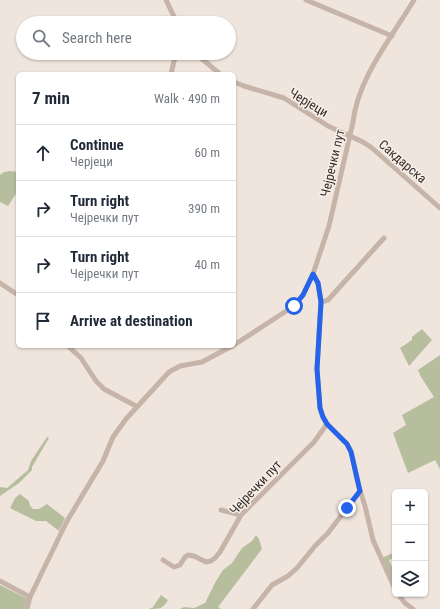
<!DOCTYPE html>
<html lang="en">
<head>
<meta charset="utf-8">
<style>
	body { margin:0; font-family:"Roboto Condensed",sans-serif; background:#f2f2f3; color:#1f2937 }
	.controls { position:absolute; right:12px; bottom:12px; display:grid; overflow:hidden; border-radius:6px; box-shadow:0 1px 3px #0004 }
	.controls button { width:36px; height:36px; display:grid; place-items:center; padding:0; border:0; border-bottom:1px solid #e0e1e3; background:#fff; color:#1f2937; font:20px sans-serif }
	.stop { position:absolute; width:12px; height:12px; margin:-9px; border:3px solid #2563eb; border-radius:50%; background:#fff }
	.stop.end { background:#2563eb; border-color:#fff; box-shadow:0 1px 4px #0008 }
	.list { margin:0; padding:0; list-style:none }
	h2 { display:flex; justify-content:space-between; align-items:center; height:52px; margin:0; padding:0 16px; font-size:17px }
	h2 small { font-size:13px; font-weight:400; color:#747a83 }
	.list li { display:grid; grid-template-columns:26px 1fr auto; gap:12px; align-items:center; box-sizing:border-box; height:56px; padding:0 16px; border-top:1px solid #e0e1e3 }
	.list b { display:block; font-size:15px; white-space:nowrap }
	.list p { margin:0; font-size:13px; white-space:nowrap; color:#747a83 }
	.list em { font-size:13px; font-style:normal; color:#747a83 }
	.icon { flex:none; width:22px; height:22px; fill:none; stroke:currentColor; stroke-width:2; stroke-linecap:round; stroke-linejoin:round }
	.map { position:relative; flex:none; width:440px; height:609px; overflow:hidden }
	.search { position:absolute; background:#fff; box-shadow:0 1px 3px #0004; left:16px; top:16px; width:220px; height:44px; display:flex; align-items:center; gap:10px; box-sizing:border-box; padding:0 14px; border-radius:22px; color:#747a83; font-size:15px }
	.panel { position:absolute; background:#fff; box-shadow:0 1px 3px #0004; left:16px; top:72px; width:220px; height:276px; border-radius:6px }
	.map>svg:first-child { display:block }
	.green { fill:#b7be9e }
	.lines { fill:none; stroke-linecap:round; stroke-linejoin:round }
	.minor { stroke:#c7b4a9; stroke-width:5 }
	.route { stroke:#2563eb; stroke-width:5 }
	.labels { text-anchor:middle; stroke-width:3; stroke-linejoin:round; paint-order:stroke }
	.street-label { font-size:13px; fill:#352b29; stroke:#f8efe8 }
</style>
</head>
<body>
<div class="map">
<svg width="440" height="609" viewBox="0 0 440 609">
	<rect width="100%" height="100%" fill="#f0e5dd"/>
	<g class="green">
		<path d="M 10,171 L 18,172 L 18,191 L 8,206 L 0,202 L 0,175 L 4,172 Z"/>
		<path d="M 422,329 L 432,340 L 409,366 L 400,348 L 412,340 L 412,337 Z"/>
		<path d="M 440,355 L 440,469 L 435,460 L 408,473 L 393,433 L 406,425 L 402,415 L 434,397 L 421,377 L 418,370 Z"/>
		<path d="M 47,437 L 49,438 L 32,467 L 32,470 L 19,483 L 0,496 L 0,487 L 7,488 L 28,470 L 31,461 Z"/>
		<path d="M 20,494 L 29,501 L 30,506 L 33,509 L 39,509 L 47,504 L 65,518 L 59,531 L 46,521 L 36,521 L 10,508 L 15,498 Z"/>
		<path d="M 256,535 L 259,539 L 262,549 L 218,607 L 221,609 L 180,609 L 184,607 L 194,608 L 205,603 L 216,581 L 223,570 L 232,563 L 242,548 L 252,541 Z"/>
		<path d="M 393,553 L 395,559 L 394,558 L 389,560 L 392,567 L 395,566 L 395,581 L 393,582 L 382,558 Z"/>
		<path d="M 0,585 L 28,599 L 25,609 L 0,609 Z"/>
		<path d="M 161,595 L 168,600 C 163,609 159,609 149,609 L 153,607 Z"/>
	</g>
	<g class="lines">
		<g class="minor">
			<path d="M 166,0 L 177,23"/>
			<path d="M 306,0 L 392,36"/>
			<path d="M 195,53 L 220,74"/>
			<path d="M 171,74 L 176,53"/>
			<path d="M 234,82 L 244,86 L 284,98 L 328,126 L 363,142 L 372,148 L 440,208"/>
			<path d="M 0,283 L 18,295"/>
			<path d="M 321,302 L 328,300 L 384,238"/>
			<path d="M 234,345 L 294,306 L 303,295 L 313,274"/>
			<path d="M 68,346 L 81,358 L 96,381 L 104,389 L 136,406"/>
			<path d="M 221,510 L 241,515"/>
			<path d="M 163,560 L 174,567 L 180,565 L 185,557 L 188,555 L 194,556 L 206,562 L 211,561 L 215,558 L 220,552 L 241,515 L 314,442 L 327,424"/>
			<path d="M 0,581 L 30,597"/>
			<path d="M 395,589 L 373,540 L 365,506 L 358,484 L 351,451 L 347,444 L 327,424 L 323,417 L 320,408 L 317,369 L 321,302 L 318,283 L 313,274 L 329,226 L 353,122 C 358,78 392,37 414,0"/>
			<path d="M 398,594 L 405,603 L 413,609"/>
			<path d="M 27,609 L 30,597 L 67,521 L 103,461 L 113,437 L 126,419 L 169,372 L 180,366 L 202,362 L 232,346"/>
			<path d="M 253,609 L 272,585 L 288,576 L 297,568 L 315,546 L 328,533 L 360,491"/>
		</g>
	</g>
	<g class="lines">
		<path class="route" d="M 294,306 L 303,295 L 313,274 L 318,283 L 321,302 L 317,369 L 320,408 L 323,417 L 327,424 L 347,444 L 351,452 L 360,491 L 347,508"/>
	</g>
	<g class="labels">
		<g class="street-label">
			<text transform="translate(309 102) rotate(31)" y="5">Черјеци</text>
			<text transform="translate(403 161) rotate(41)" y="5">Сакдарска</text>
			<text transform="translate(332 163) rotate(-77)" y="5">Чејречки пут</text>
			<text transform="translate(255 487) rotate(-47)" y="5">Чејречки пут</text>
		</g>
	</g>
</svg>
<div class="controls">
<button>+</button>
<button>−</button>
<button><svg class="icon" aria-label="layers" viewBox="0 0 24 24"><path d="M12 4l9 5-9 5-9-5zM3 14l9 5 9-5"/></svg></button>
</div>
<div class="stop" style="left:294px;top:306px"></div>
<div class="stop end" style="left:347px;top:508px"></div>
<div class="search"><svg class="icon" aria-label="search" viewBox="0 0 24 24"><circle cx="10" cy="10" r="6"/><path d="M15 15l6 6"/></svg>Search here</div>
<section class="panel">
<h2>7 min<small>Walk · 490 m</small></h2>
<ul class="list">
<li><svg class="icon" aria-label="ahead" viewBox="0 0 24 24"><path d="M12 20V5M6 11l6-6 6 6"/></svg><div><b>Continue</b><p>Черјеци</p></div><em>60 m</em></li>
<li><svg class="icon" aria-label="right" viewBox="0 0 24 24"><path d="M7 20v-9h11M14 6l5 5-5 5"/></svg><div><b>Turn right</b><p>Чејречки пут</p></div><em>390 m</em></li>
<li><svg class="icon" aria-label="right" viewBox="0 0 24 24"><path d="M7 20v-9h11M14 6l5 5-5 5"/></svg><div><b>Turn right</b><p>Чејречки пут</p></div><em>40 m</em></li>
<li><svg class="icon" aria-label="arrive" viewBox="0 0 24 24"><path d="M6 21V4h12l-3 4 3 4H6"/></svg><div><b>Arrive at destination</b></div></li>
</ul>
</section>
</div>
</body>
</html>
